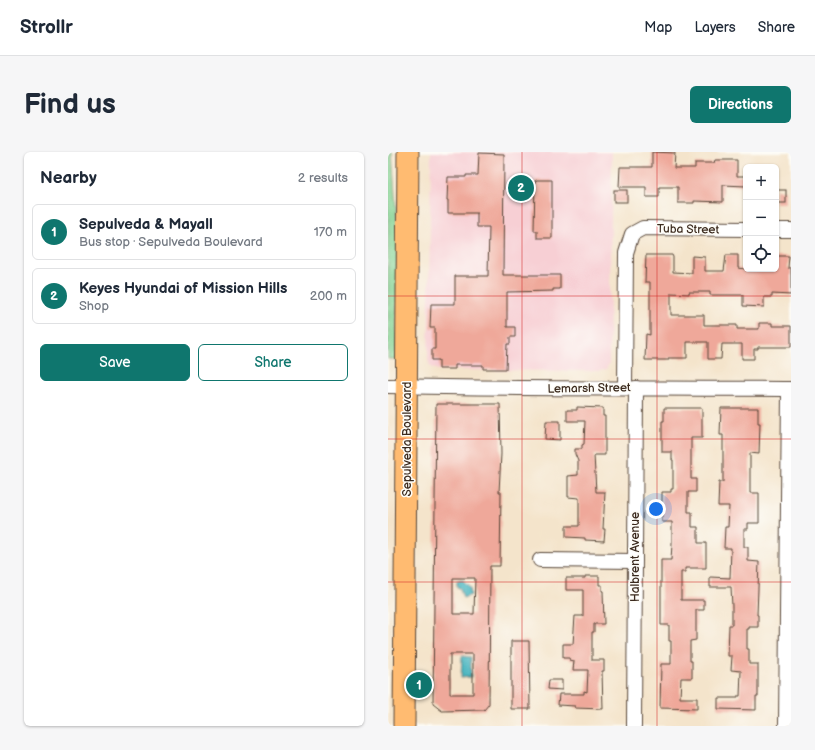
<!DOCTYPE html>
<html lang="en">
<head>
<meta charset="utf-8">
<style>
	body { margin:0; font-family:"Balsamiq Sans",sans-serif; background:#f6f6f7; color:#1f2937 }
	.controls { position:absolute; right:12px; top:12px; display:grid; overflow:hidden; border-radius:6px; box-shadow:0 1px 3px #0004 }
	.controls button { width:36px; height:36px; display:grid; place-items:center; padding:0; border:0; border-bottom:1px solid #e0e1e3; background:#fff; color:#1f2937; font:20px sans-serif }
	.you { position:absolute; left:268px; top:357px; width:14px; height:14px; margin:-10px; border:3px solid #fff; border-radius:50%; background:#1a73e8; box-shadow:0 0 0 6px #1a73e833 }
	.badge { display:grid; place-items:center; width:26px; height:26px; border-radius:50%; background:#0f766e; color:#fff; font-size:13px; font-weight:700 }
	.pin { position:absolute; translate:-50% -50%; border:2px solid #fff; box-shadow:0 1px 4px #0006 }
	.list { margin:0; padding:0; list-style:none }
	h2 { display:flex; justify-content:space-between; align-items:center; height:52px; margin:0; padding:0 16px; font-size:17px }
	h2 small { font-size:13px; font-weight:400; color:#747a83 }
	.list li { display:grid; grid-template-columns:26px 1fr auto; gap:12px; align-items:center; box-sizing:border-box; height:56px; margin:0 8px 8px; padding:0 8px; border:1px solid #e0e1e3; border-radius:6px }
	.list b { display:block; font-size:15px; white-space:nowrap }
	.list p { margin:0; font-size:13px; white-space:nowrap; color:#747a83 }
	.list em { font-size:13px; font-style:normal; color:#747a83 }
	.actions { display:flex; gap:8px; padding:12px 16px }
	.actions a { flex:1; padding:9px 0; border:1px solid #0f766e; border-radius:6px; text-align:center; font-size:14px; color:#0f766e }
	.actions .main { background:#0f766e; color:#fff }
	.icon { flex:none; width:22px; height:22px; fill:none; stroke:currentColor; stroke-width:2; stroke-linecap:round; stroke-linejoin:round }
	.map { position:relative; flex:none; width:403px; height:574px; overflow:hidden; border-radius:6px }
	header { display:flex; align-items:center; gap:24px; box-sizing:border-box; height:56px; padding:0 20px; background:#fff; border-bottom:1px solid #e0e1e3 }
	header strong { font-size:19px }
	nav { display:flex; gap:22px; margin-inline-start:auto; font-size:14px }
	.intro { display:flex; align-items:center; justify-content:space-between; box-sizing:border-box; height:96px; padding:0 24px }
	h1 { margin:0; font-size:28px }
	.button { padding:10px 18px; border-radius:6px; background:#0f766e; color:#fff; font-size:14px; font-weight:700 }
	main { display:flex; gap:24px; padding:0 24px }
	aside { flex:1; background:#fff; border-radius:6px; box-shadow:0 1px 3px #0004 }
	.map>svg:first-child { display:block }
	.built { fill:#f7cfd4 }
	.green { fill:#83d292; stroke:#5f7e58 }
	.water { fill:#44b3be; stroke:#406e6e }
	.building { fill:#efa89a; fill-rule:evenodd }
	.lines { fill:none; stroke-linecap:round; stroke-linejoin:round }
	.street-casing { stroke:#574638; stroke-width:16 }
	.primary-casing { stroke:#574638; stroke-width:23 }
	.street { stroke:#fff; stroke-width:14 }
	.primary { stroke:#ffbb71; stroke-width:21 }
	.grid { fill:none; stroke:#d62828; stroke-width:1; stroke-opacity:0.55 }
	.labels { text-anchor:middle; stroke-width:3; stroke-linejoin:round; paint-order:stroke }
	.street-label { font-size:12px; fill:#3b2a1e; stroke:#fdfcf7 }
</style>
</head>
<body>
<header>
<strong>Strollr</strong>
<nav><a>Map</a><a>Layers</a><a>Share</a></nav>
</header>
<div class="intro"><h1>Find us</h1><a class="button">Directions</a></div>
<main>
<aside>
<h2>Nearby<small>2 results</small></h2>
<ul class="list">
<li><span class="badge">1</span><div><b>Sepulveda &amp; Mayall</b><p>Bus stop · Sepulveda Boulevard</p></div><em>170 m</em></li>
<li><span class="badge">2</span><div><b>Keyes Hyundai of Mission Hills</b><p>Shop</p></div><em>200 m</em></li>
</ul>
<div class="actions"><a class="main">Save</a><a>Share</a></div>
</aside>
<div class="map">
<svg width="403" height="574" viewBox="0 0 403 574">
	<rect width="100%" height="100%" fill="#fdfcf7"/>
	<filter id="ink" filterUnits="userSpaceOnUse"><feTurbulence type="fractalNoise" baseFrequency=".025" numOctaves="2"/><feDisplacementMap in="SourceGraphic" scale="8" xChannelSelector="R" yChannelSelector="G"/><feConvolveMatrix kernelMatrix="1 2 1 2 8 2 1 2 1" color-interpolation-filters="sRGB"/></filter>
	<filter id="wash" filterUnits="userSpaceOnUse"><feTurbulence type="fractalNoise" baseFrequency=".012" numOctaves="4" result="noise"/><feDisplacementMap in="SourceGraphic" scale="16" xChannelSelector="R" yChannelSelector="G"/><feGaussianBlur stdDeviation="0.9" result="paint"/><feColorMatrix in="noise" values="0 0 0 0 0 0 0 0 0 0 0 0 0 0 0 0 0 1.4 0 .05"/><feComposite in="paint" operator="in"/></filter>
	<g filter="url(#wash)">
		<rect width="100%" height="100%" fill="#f4e4cb"/>
		<path class="built" d="M 43,0 L 224,0 L 221,212 L 218,217 L 212,219 L 50,218 L 45,216 L 42,214 L 40,208 Z"/>
		<path class="green" d="M 0,0 L 4,0 L 10,86 L 8,207 L 0,207 Z"/>
		<g class="water">
			<path d="M 75,428 L 82,435 L 83,443 L 75,446 L 72,436 L 69,435 L 69,429 Z"/>
			<path d="M 74,504 L 83,505 L 83,525 L 73,526 Z"/>
		</g>
		<g id="blocks">
			<g class="building">
				<path d="M 264,0 L 287,1 L 286,16 L 307,16 L 307,11 L 326,11 L 327,8 L 349,8 L 349,24 L 358,24 L 358,34 L 335,33 L 335,50 L 306,49 L 306,51 L 290,51 L 290,35 L 271,35 L 271,45 L 258,45 L 258,35 L 231,35 L 232,15 L 264,15 Z"/>
				<path d="M 91,1 L 116,2 L 115,123 L 172,123 L 172,137 L 165,137 L 165,139 L 119,140 L 119,175 L 127,175 L 127,185 L 122,185 L 122,192 L 119,192 L 118,217 L 95,217 L 95,213 L 67,213 L 67,217 L 51,217 L 51,208 L 44,208 L 44,197 L 47,197 L 47,176 L 42,176 L 43,152 L 67,152 L 67,124 L 100,124 L 101,75 L 89,75 L 89,61 L 60,61 L 60,48 L 59,48 L 60,25 L 78,25 L 78,23 L 90,23 Z"/>
				<path d="M 149,28 L 164,28 L 164,86 L 149,86 L 149,79 L 146,79 L 147,29 Z"/>
				<rect x="226" y="38" width="13" height="12"/>
				<rect x="388" y="38" width="10" height="13"/>
				<path d="M 258,103 L 284,103 L 285,105 L 285,120 L 304,121 L 304,104 L 317,105 L 317,119 L 336,119 L 338,103 L 350,103 L 350,116 L 358,117 L 388,117 L 388,104 L 401,104 L 400,116 L 403,116 L 403,143 L 384,142 L 384,145 L 376,145 L 376,155 L 355,154 L 355,143 L 322,143 L 322,140 L 301,140 L 301,142 L 283,141 L 283,163 L 316,163 L 316,173 L 349,173 L 349,177 L 371,177 L 371,171 L 384,171 L 384,174 L 403,174 L 403,195 L 370,195 L 370,197 L 366,197 L 366,207 L 354,207 L 354,192 L 334,192 L 333,207 L 320,207 L 320,190 L 299,190 L 299,206 L 280,206 L 280,208 L 257,208 L 258,182 L 262,183 L 262,130 L 257,130 Z"/>
				<path d="M 48,252 L 112,252 L 113,302 L 111,340 L 113,340 L 112,414 L 102,414 L 101,552 L 96,558 L 54,559 L 45,552 ZM 65,426 L 87,426 L 86,462 L 65,462 ZM 62,502 L 85,502 L 85,542 L 62,542 Z"/>
				<path d="M 189,255 L 215,256 L 215,264 L 217,264 L 217,303 L 206,303 L 208,340 L 217,340 L 215,377 L 217,377 L 216,389 L 197,388 L 197,386 L 178,385 L 178,374 L 191,374 L 191,346 L 180,345 L 180,324 L 190,323 L 190,309 L 187,302 L 187,297 L 194,297 L 194,293 L 196,292 L 197,269 L 179,269 L 179,258 L 189,258 Z"/>
				<path d="M 276,256 L 314,256 L 314,286 L 303,286 L 303,327 L 308,327 L 308,340 L 300,340 L 300,360 L 304,360 L 304,375 L 310,375 L 310,391 L 318,391 L 318,416 L 297,416 L 297,420 L 293,420 L 293,448 L 316,448 L 316,458 L 308,458 L 308,488 L 302,489 L 302,509 L 304,509 L 304,526 L 293,526 L 292,546 L 309,546 L 309,557 L 272,556 L 273,512 L 283,512 L 283,489 L 281,489 L 281,473 L 273,473 L 273,408 L 283,408 L 284,392 L 284,370 L 274,370 L 274,340 L 283,340 L 283,337 L 285,337 L 285,308 L 284,308 L 284,300 L 274,300 L 274,269 L 276,269 Z"/>
				<path d="M 333,256 L 370,256 L 370,271 L 372,271 L 371,302 L 362,301 L 362,341 L 371,341 L 371,371 L 360,371 L 360,377 L 356,377 L 356,395 L 360,395 L 360,409 L 371,410 L 369,463 L 370,463 L 370,475 L 361,475 L 361,477 L 359,477 L 359,497 L 361,497 L 361,512 L 370,512 L 370,544 L 368,544 L 368,558 L 330,557 L 330,546 L 349,546 L 349,544 L 352,544 L 353,519 L 343,518 L 344,504 L 340,504 L 341,473 L 344,473 L 344,454 L 343,435 L 322,435 L 322,425 L 342,426 L 343,396 L 336,396 L 337,375 L 340,375 L 341,354 L 330,354 L 331,330 L 335,330 L 335,283 L 332,283 Z"/>
				<path d="M 158,269 L 172,269 L 172,288 L 157,287 Z"/>
				<path d="M 197,424 L 211,424 L 211,433 L 214,433 L 214,439 L 215,439 L 216,472 L 206,472 L 206,480 L 204,480 L 204,508 L 216,508 L 216,519 L 214,519 L 215,557 L 187,556 L 187,554 L 170,553 L 171,542 L 196,542 L 196,539 L 199,540 L 200,518 L 185,518 L 186,509 L 182,508 L 181,506 L 175,506 L 175,492 L 185,492 L 187,464 L 195,464 L 195,438 L 178,438 L 178,426 L 197,426 Z"/>
				<path d="M 123,489 L 141,489 L 142,557 L 123,557 Z"/>
				<path d="M 161,528 L 174,528 L 174,538 L 160,537 Z"/>
			</g>
		</g>
	</g>
	<g filter="url(#ink)">
		<use href="#blocks" fill-opacity="0" stroke="#574638" stroke-width="1"/>
		<g class="lines">
			<defs>
				<g id="street">
					<path d="M 388,78 L 403,78"/>
					<path d="M 0,234 C 134,237 269,236 403,237"/>
					<path d="M 237,236 L 238,101 L 244,82 L 255,76 L 358,77"/>
					<path d="M 152,408 L 247,409"/>
					<path d="M 246,574 L 248,236"/>
					<path d="M 398,574 L 401,237"/>
				</g>
				<path id="primary" d="M 16,574 L 20,0"/>
			</defs>
			<use href="#street" class="street-casing"/>
			<use href="#primary" class="primary-casing"/>
			<use href="#street" class="street"/>
			<use href="#primary" class="primary"/>
		</g>
	</g>
	<path class="grid" d="M 134,0 L 134,574M 269,0 L 269,574M 0,144 L 403,144M 0,287 L 403,287M 0,430 L 403,430"/>
	<g class="labels">
		<g class="street-label">
			<text transform="translate(300 77) rotate(1)" y="4">Tuba Street</text>
			<text transform="translate(201 236) rotate(-1)" y="4">Lemarsh Street</text>
			<text transform="translate(19 287) rotate(-90)" y="4">Sepulveda Boulevard</text>
			<text transform="translate(247 405) rotate(-90)" y="4">Halbrent Avenue</text>
		</g>
	</g>
</svg>
<div class="controls">
<button>+</button>
<button>−</button>
<button><svg class="icon" aria-label="locate" viewBox="0 0 24 24"><circle cx="12" cy="12" r="6"/><path d="M12 2v4M12 18v4M2 12h4M18 12h4"/></svg></button>
</div>
<div class="you"></div>
<div class="pin badge" style="left:31px;top:533px">1</div>
<div class="pin badge" style="left:133px;top:36px">2</div>
</div>
</main>
</body>
</html>
